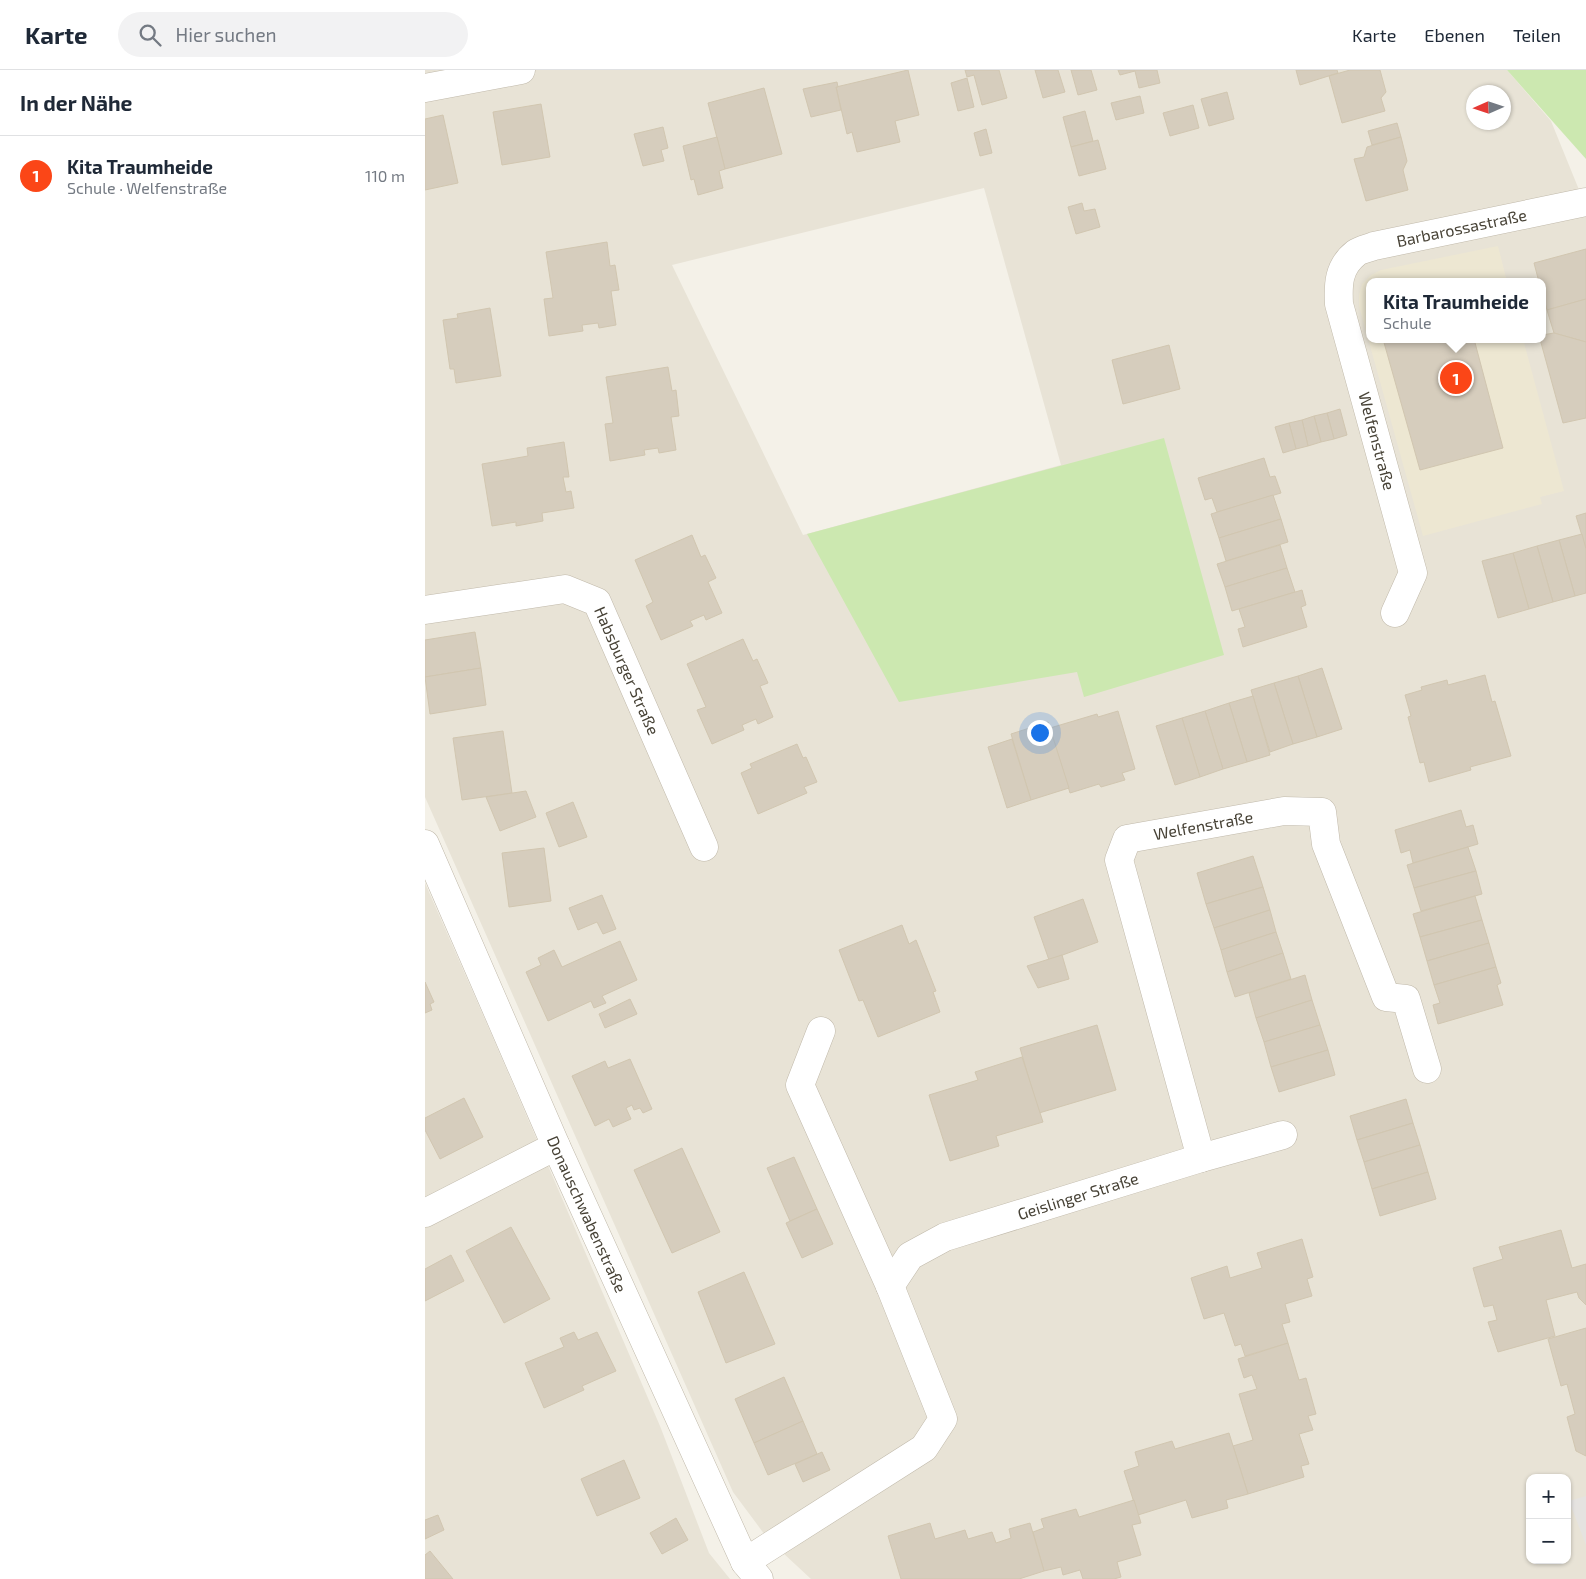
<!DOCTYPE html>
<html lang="de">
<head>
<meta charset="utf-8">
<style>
	body { margin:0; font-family:"Exo 2",sans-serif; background:#f2f2f3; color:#1f2937 }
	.controls { position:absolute; right:15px; bottom:15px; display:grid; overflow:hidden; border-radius:10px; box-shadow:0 1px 4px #0004 }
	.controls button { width:45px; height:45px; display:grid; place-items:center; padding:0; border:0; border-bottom:1px solid #e0e1e3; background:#fff; color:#1f2937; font:25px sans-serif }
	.compass { position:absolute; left:1041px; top:15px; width:45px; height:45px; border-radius:50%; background:#fff; box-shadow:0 1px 4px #0004; rotate:267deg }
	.you { position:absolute; left:614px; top:662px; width:18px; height:18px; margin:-12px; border:4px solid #fff; border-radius:50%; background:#1a73e8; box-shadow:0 0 0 8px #1a73e833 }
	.badge { display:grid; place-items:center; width:32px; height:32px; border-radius:50%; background:#fb4617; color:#fff; font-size:16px; font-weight:700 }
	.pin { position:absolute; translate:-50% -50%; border:2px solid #fff; box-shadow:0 1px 5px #0006 }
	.popup { position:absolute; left:941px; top:208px; width:180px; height:65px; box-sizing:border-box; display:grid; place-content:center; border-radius:10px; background:#fff; filter:drop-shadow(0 1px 4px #0005); font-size:16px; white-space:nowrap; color:#747a83 }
	.popup b { font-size:19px; color:#1f2937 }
	.popup::after { content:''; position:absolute; left:50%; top:100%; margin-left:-10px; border:10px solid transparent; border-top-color:#fff }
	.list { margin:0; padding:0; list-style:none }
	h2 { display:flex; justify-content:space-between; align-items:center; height:65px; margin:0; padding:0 20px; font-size:21px }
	h2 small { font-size:16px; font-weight:400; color:#747a83 }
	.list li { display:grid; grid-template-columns:32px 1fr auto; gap:15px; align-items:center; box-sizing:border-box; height:80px; padding:0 20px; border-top:1px solid #e0e1e3 }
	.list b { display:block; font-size:19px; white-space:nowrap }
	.list p { margin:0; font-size:16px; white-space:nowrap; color:#747a83 }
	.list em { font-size:16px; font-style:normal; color:#747a83 }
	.icon { flex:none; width:28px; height:28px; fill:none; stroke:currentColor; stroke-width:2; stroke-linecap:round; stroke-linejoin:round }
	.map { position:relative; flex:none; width:1161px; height:1509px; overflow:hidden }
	header { display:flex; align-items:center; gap:30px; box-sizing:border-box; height:70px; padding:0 25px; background:#fff; border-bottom:1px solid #e0e1e3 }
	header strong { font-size:24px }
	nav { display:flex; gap:28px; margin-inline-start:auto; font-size:18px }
	.search { width:350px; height:45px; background:#f2f2f3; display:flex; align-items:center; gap:12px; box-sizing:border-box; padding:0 18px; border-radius:28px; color:#747a83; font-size:19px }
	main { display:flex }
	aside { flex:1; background:#fff }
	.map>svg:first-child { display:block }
	.residential { fill:#e8e3d6; fill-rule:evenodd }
	.education { fill:#ede7d2 }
	.green { fill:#cce8b0 }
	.parking { fill:#e5e3e0 }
	.building { fill:#d6cdbd; stroke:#d1c6b0 }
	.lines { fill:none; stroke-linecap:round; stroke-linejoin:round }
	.minor-casing { stroke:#c0b9aa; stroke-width:29 }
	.minor { stroke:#fff; stroke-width:28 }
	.labels { text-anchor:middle; stroke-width:4; stroke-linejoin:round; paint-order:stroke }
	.street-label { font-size:16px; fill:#474236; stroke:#fff }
</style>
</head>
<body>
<header>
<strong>Karte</strong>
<div class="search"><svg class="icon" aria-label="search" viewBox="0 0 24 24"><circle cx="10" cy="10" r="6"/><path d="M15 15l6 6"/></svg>Hier suchen</div>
<nav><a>Karte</a><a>Ebenen</a><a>Teilen</a></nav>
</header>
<main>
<aside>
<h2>In der Nähe<small></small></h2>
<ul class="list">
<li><span class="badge">1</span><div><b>Kita Traumheide</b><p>Schule · Welfenstraße</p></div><em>110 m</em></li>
</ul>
</aside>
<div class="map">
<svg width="1161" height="1509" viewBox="0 0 1161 1509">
	<rect width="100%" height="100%" fill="#f4f1e8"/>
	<g class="residential">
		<path d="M 0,0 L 1082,0 L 1126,51 L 1161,137 L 1161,1509 L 386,1509 L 343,1469 L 308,1422 L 0,727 ZM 1048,22 L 1078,22 L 1078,52 L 1048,52 ZM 559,118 L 636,395 L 378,465 L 247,195 ZM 945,212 L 1117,212 L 1117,269 L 945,269 ZM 1105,1408 L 1142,1408 L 1142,1490 L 1105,1490 Z"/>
		<path d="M 0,813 L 65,961 L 235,1356 L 284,1483 L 305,1509 L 0,1509 Z"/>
	</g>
	<path class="education" d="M 1073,176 L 1082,212 L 945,212 L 945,269 L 1098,269 L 1139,421 L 1115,427 L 1117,434 L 998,466 L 934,236 L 934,225 L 937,214 L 946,205 L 956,200 Z"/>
	<g class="green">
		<path d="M 1082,0 L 1161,0 L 1161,89 Z"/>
		<path d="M 739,368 L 799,585 L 659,627 L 652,602 L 474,632 L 382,464 Z"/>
	</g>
	<path class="parking" d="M 1161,1426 L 1161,1475 L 1144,1431 Z"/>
	<g class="building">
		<path d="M 483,0 L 494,45 L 470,51 L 475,72 L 432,82 L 427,62 L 422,64 L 411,17 Z"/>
		<path d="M 540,0 L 574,0 L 582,28 L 557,35 L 549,5 L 542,7 Z"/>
		<path d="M 610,0 L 633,0 L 640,22 L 618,28 Z"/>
		<path d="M 646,0 L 666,0 L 672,20 L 653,25 Z"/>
		<path d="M 693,0 L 732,0 L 735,13 L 714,18 L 710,1 L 695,5 Z"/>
		<path d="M 871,0 L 912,0 L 913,3 L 875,15 Z"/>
		<path d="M 925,0 L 955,0 L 961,22 L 956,28 L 960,41 L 917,53 L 904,6 Z"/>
		<path d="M 542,8 L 549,37 L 533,41 L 526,13 Z"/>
		<path d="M 412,12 L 413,17 L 411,17 L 416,40 L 386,47 L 378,19 Z"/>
		<path d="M 339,18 L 357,84 L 300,99 L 283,33 Z"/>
		<path d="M 802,22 L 809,49 L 784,56 L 776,29 Z"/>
		<path d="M 715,26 L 719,43 L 691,50 L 686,33 Z"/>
		<path d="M 116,34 L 125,87 L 77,95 L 68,42 Z"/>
		<path d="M 768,35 L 774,58 L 745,66 L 738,43 Z"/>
		<path d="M 660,41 L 668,71 L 646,77 L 638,47 Z"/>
		<path d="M 18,45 L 33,113 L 0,120 L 0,49 Z"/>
		<path d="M 972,53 L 976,67 L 947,75 L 943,61 Z"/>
		<path d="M 238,57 L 243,78 L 236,80 L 239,91 L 218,96 L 209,64 Z"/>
		<path d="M 561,59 L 567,83 L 555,86 L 549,63 Z"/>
		<path d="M 292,67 L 300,99 L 294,101 L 298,118 L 273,125 L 269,109 L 266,110 L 258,76 Z"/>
		<path d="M 976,67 L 982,91 L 978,100 L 983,120 L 941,131 L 929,89 L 939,87 L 942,77 Z"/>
		<path d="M 673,70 L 681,99 L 654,106 L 646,77 Z"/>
		<path d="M 657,133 L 659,141 L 670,139 L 675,157 L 651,164 L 643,137 Z"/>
		<path d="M 182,172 L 185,196 L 190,195 L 194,220 L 186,221 L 191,255 L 174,258 L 173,253 L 157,255 L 158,261 L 124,266 L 119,229 L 128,228 L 121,182 Z"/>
		<path d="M 1161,179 L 1161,229 L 1122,240 L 1117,222 L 1117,212 L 1114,212 L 1109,193 Z"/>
		<path d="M 1161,229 L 1161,272 L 1129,263 L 1122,240 Z"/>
		<path d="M 65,238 L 76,306 L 31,313 L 29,299 L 25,299 L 18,250 L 33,248 L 32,244 Z"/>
		<path d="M 1129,263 L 1161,272 L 1161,348 L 1138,353 L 1115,269 L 1117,269 L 1117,265 Z"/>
		<path d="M 958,269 L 1049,269 L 1078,378 L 995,400 Z"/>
		<path d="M 744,275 L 755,319 L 698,334 L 687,290 Z"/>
		<path d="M 243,297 L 247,321 L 251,320 L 254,346 L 246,347 L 251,380 L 234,383 L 233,378 L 219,380 L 220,385 L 185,391 L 180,354 L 188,353 L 181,307 Z"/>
		<path d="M 915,339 L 922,365 L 909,369 L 902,343 Z"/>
		<path d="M 902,343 L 909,369 L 896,372 L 889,346 Z"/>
		<path d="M 889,346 L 896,372 L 883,376 L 877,350 Z"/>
		<path d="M 877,350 L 883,376 L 871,379 L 864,353 Z"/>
		<path d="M 864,353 L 871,379 L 858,383 L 850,357 Z"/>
		<path d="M 139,372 L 144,407 L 138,407 L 141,422 L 146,421 L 149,438 L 117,443 L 118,451 L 91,456 L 91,452 L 67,456 L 57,394 L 103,386 L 102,378 Z"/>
		<path d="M 839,388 L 845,407 L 850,406 L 856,423 L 792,442 L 787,428 L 780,430 L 773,408 Z"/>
		<path d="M 848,425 L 856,449 L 794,468 L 786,444 Z"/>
		<path d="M 1161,443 L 1161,479 L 1151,446 Z"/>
		<path d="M 856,449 L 863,472 L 801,491 L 794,468 Z"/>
		<path d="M 1157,464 L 1161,479 L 1161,523 L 1150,526 L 1134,470 Z"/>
		<path d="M 267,465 L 276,487 L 280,485 L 291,508 L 283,512 L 297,543 L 281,550 L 279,545 L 265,551 L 268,556 L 236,570 L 221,536 L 228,532 L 210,490 Z"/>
		<path d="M 1134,470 L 1150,526 L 1128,532 L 1112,476 Z"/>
		<path d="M 855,475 L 862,498 L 800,517 L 792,494 Z"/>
		<path d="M 1112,476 L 1128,532 L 1104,539 L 1088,483 Z"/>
		<path d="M 1088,483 L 1104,539 L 1073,548 L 1057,491 Z"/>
		<path d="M 862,498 L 870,522 L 807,541 L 800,517 Z"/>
		<path d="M 877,520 L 881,535 L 876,537 L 882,557 L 818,577 L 813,559 L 820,557 L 814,539 Z"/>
		<path d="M 50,562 L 56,598 L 0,607 L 0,570 Z"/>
		<path d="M 318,569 L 328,591 L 332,589 L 343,613 L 335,616 L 348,647 L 333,654 L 331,649 L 317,655 L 319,660 L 287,674 L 272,640 L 281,637 L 262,594 Z"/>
		<path d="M 56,598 L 61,635 L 5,644 L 0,607 Z"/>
		<path d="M 897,598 L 917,659 L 892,667 L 873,606 Z"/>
		<path d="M 1060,605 L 1067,632 L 1070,631 L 1086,686 L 1045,697 L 1046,700 L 1004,712 L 999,692 L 995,693 L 983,647 L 986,646 L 980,625 L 997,620 L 996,617 L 1022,610 L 1023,615 Z"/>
		<path d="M 873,606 L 892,667 L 868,674 L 849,613 Z"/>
		<path d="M 849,613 L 868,674 L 845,682 L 826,620 Z"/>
		<path d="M 828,626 L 845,685 L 822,692 L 804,633 Z"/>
		<path d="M 804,633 L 822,692 L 798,699 L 780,641 Z"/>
		<path d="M 693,641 L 710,699 L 697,703 L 700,710 L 676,717 L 674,714 L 645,723 L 625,658 L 672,644 L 673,647 Z"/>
		<path d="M 780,641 L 798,699 L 775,707 L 757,648 Z"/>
		<path d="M 757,648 L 775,707 L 750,715 L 731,656 Z"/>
		<path d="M 623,652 L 644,718 L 606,730 L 586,664 Z"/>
		<path d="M 78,661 L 87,723 L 37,730 L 28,668 Z"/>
		<path d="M 587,669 L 606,730 L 582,738 L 563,677 Z"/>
		<path d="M 372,674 L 378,688 L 381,687 L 392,712 L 379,717 L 382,723 L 333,744 L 316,703 L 327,698 L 325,694 Z"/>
		<path d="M 101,721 L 111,747 L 75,761 L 61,727 Z"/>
		<path d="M 148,732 L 162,767 L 134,777 L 121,743 Z"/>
		<path d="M 1036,740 L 1041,757 L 1048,755 L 1053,774 L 988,793 L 985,780 L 976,783 L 970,760 Z"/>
		<path d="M 1043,777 L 1051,801 L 989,818 L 982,795 Z"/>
		<path d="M 119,778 L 126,831 L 84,837 L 77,783 Z"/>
		<path d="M 828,786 L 838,817 L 781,834 L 772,803 Z"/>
		<path d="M 1051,801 L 1057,824 L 996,841 L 989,818 Z"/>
		<path d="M 838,817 L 845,840 L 789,858 L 781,834 Z"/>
		<path d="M 177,825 L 191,859 L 178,864 L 172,852 L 153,860 L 144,838 Z"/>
		<path d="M 1050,826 L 1057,850 L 995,867 L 988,844 Z"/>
		<path d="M 658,829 L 673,872 L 624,890 L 609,847 Z"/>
		<path d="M 845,840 L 851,862 L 796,880 L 789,858 Z"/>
		<path d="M 1057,850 L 1064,873 L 1002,891 L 995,867 Z"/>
		<path d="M 477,855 L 484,874 L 491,870 L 511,921 L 508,922 L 515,942 L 453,967 L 438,930 L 434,931 L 414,880 Z"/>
		<path d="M 851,862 L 858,883 L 802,902 L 796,880 Z"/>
		<path d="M 195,871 L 212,910 L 177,926 L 181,933 L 169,938 L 166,931 L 123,951 L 101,902 L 116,895 L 113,888 L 129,880 L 137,897 Z"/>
		<path d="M 1064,873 L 1071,897 L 1009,915 L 1002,891 Z"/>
		<path d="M 858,883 L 866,909 L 810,927 L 802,902 Z"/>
		<path d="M 637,885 L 644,909 L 613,918 L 602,896 Z"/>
		<path d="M 1071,897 L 1076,913 L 1072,915 L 1078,935 L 1013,954 L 1008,935 L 1015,933 L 1009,915 Z"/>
		<path d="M 880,905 L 887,930 L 831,948 L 824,923 Z"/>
		<path d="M 0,912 L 9,932 L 5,934 L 7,940 L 0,943 Z"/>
		<path d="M 205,929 L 212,944 L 180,958 L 174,944 Z"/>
		<path d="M 887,930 L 895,955 L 839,972 L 831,948 Z"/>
		<path d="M 672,955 L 691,1020 L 614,1043 L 595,978 Z"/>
		<path d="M 895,955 L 903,980 L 846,997 L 839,972 Z"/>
		<path d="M 903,980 L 910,1005 L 854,1022 L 846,997 Z"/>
		<path d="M 597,987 L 618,1052 L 571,1066 L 574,1076 L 525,1091 L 504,1025 L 553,1010 L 550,1002 Z"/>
		<path d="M 205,989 L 227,1039 L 218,1043 L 215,1038 L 209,1040 L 207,1035 L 201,1038 L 206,1049 L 188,1057 L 184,1049 L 170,1056 L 147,1006 L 180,991 L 183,998 Z"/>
		<path d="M 39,1028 L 58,1067 L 15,1089 L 0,1060 L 0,1048 Z"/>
		<path d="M 981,1029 L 988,1053 L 932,1070 L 925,1046 Z"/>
		<path d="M 988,1053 L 995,1075 L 939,1092 L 932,1070 Z"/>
		<path d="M 995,1075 L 1003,1102 L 947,1119 L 939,1092 Z"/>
		<path d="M 257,1078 L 295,1162 L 247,1183 L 209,1100 Z"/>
		<path d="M 369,1087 L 392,1139 L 365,1151 L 342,1098 Z"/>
		<path d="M 1003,1102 L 1011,1129 L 955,1146 L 947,1119 Z"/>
		<path d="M 392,1139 L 408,1174 L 377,1188 L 361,1153 Z"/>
		<path d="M 86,1157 L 125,1229 L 79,1253 L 41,1181 Z"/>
		<path d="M 1136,1160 L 1147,1198 L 1161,1194 L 1161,1235 L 1154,1228 L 1152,1222 L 1121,1230 L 1130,1266 L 1073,1282 L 1063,1252 L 1072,1250 L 1068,1235 L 1059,1237 L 1048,1198 L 1078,1189 L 1074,1177 Z"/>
		<path d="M 877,1169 L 888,1207 L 882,1209 L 887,1226 L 860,1234 L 865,1252 L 857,1254 L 863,1273 L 820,1286 L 816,1274 L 810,1276 L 799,1243 L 779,1249 L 766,1208 L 802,1196 L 805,1208 L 837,1198 L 832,1183 Z"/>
		<path d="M 26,1185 L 39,1211 L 0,1231 L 0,1199 Z"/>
		<path d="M 319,1202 L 350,1274 L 301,1293 L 273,1222 Z"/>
		<path d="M 1161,1258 L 1161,1386 L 1151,1381 L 1142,1347 L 1150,1344 L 1142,1314 L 1136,1316 L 1123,1269 Z"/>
		<path d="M 149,1262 L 153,1270 L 172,1262 L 191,1301 L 157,1316 L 159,1320 L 119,1338 L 100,1293 L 139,1277 L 135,1268 Z"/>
		<path d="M 863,1273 L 874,1310 L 881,1308 L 891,1344 L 883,1346 L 888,1360 L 874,1364 L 884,1394 L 876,1396 L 879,1407 L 823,1424 L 808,1376 L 828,1370 L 814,1324 L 832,1319 L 827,1305 L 819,1308 L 813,1289 Z"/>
		<path d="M 359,1307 L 378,1351 L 329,1373 L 310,1329 Z"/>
		<path d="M 378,1351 L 392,1384 L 343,1405 L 329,1373 Z"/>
		<path d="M 804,1363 L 823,1424 L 801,1430 L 803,1438 L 767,1448 L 761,1430 L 713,1445 L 699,1401 L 714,1396 L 710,1382 L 747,1371 L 750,1379 Z"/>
		<path d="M 397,1382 L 405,1400 L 378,1412 L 370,1394 Z"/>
		<path d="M 199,1390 L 215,1428 L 172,1446 L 156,1409 Z"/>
		<path d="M 709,1430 L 716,1453 L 707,1455 L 716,1485 L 692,1492 L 696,1507 L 689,1509 L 658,1509 L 655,1500 L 638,1505 L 636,1497 L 619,1501 L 608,1462 L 619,1458 L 616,1449 L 651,1439 L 654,1447 Z"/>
		<path d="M 13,1445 L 19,1460 L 0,1469 L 0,1450 Z"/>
		<path d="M 251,1448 L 263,1470 L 237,1484 L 225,1463 Z"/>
		<path d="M 505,1453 L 510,1469 L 540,1460 L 543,1469 L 567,1462 L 571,1473 L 586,1468 L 584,1459 L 605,1453 L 619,1501 L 594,1509 L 476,1509 L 463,1466 Z"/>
		<path d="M 5,1481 L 28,1509 L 0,1509 L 0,1485 Z"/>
	</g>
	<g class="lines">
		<defs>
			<g id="minor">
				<path d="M 0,18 L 96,0"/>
				<path id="s1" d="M 0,540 L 140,519 L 172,532 L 279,777"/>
				<path id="s2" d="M 970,543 L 988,503 L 914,234 C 913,215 913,197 931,183 C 935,180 944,178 949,176 L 1161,132"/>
				<path id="s3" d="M 0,774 L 131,1076 L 320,1492 L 334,1509"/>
				<path id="s4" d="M 776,1088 L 694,790 L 702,769 L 859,741 L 897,742 L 901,774 L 961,927 L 981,929 L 1002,999"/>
				<path d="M 0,1143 L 131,1076"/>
				<path id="s5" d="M 465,1216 L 485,1186 L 520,1167 L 776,1088 L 858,1065"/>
				<path d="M 320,1492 L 499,1378 L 518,1349 L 465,1216 L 375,1015 L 396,961"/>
			</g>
		</defs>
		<use href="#minor" class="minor-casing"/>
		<use href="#minor" class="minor"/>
	</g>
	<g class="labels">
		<g class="street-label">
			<text dy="6" stroke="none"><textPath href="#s2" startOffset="488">Barbarossastraße</textPath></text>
			<text transform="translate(952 371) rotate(75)" y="6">Welfenstraße</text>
			<text dy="6" stroke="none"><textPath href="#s1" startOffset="251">Habsburger Straße</textPath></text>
			<text dy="6" stroke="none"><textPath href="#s4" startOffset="409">Welfenstraße</textPath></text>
			<text dy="6" stroke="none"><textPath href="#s5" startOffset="215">Geislinger Straße</textPath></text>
			<text dy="6" stroke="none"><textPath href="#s3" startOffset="404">Donauschwabenstraße</textPath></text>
		</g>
	</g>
</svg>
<div class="controls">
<button>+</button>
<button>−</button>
</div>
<svg class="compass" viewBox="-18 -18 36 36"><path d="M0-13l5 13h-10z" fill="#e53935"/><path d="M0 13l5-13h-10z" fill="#747a83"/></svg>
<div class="you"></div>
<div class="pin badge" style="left:1031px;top:308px">1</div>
<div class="popup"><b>Kita Traumheide</b>Schule</div>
</div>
</main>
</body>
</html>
